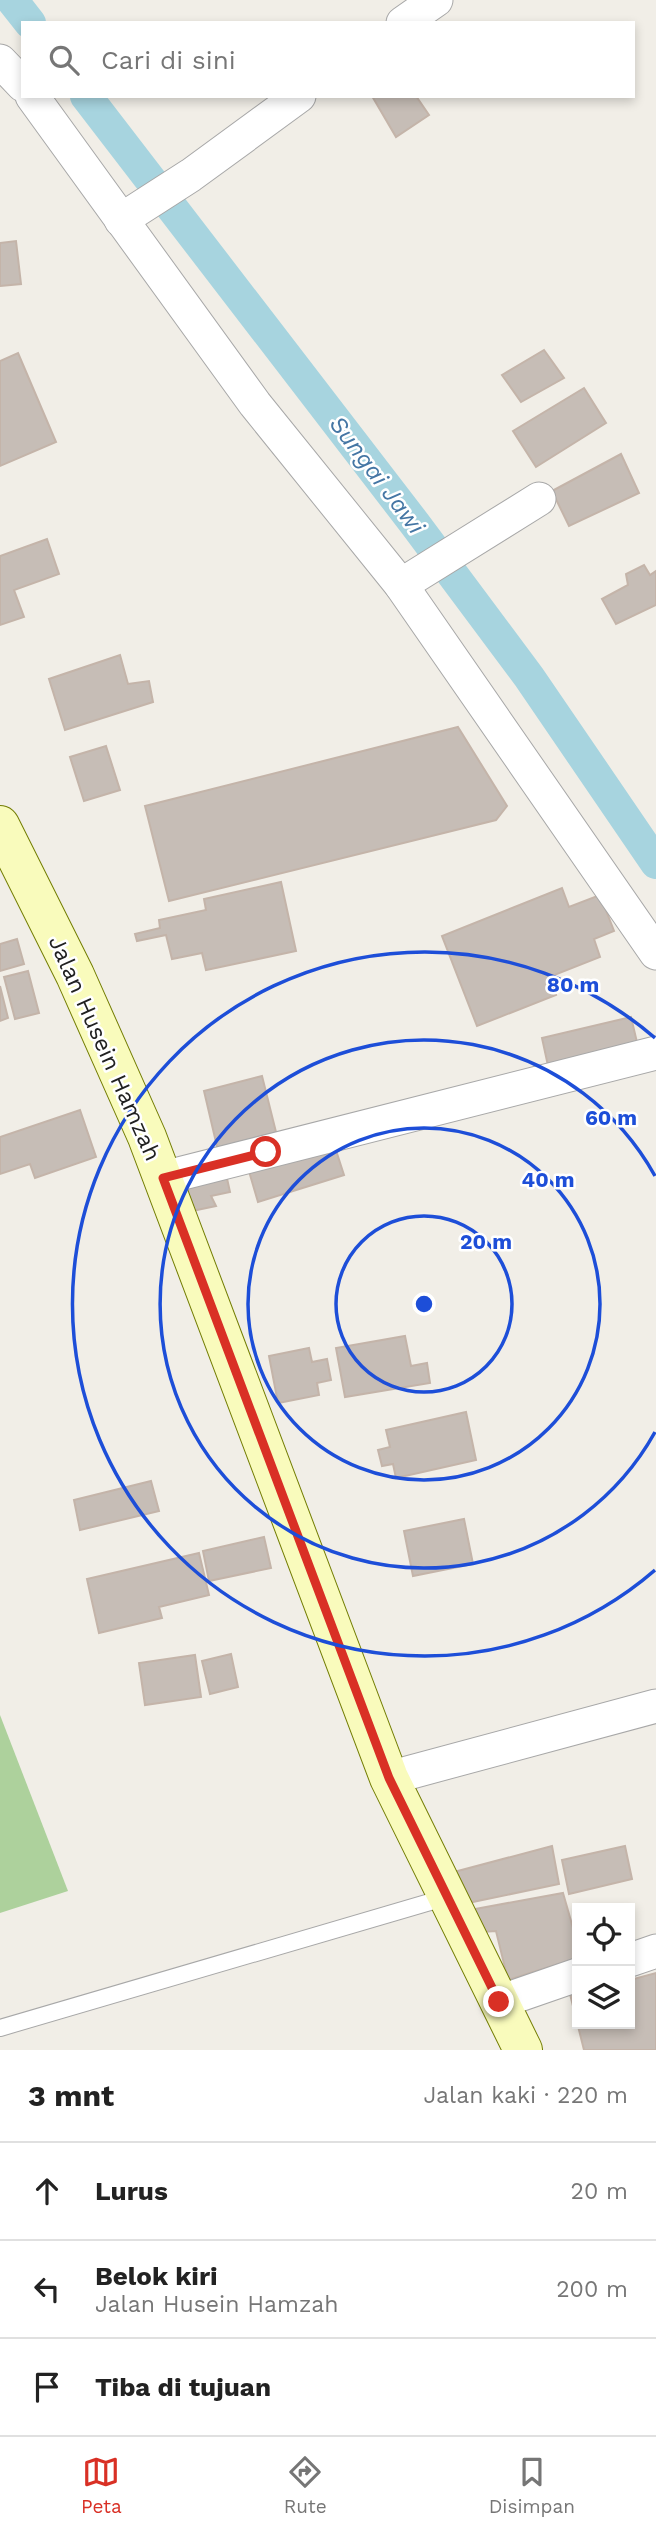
<!DOCTYPE html>
<html lang="id">
<head>
<meta charset="utf-8">
<style>
	body { margin:0; font-family:"Work Sans",sans-serif; background:#f6f6f6; color:#222 }
	.controls { position:absolute; right:21px; bottom:21px; display:grid; overflow:hidden; border-radius:0px; box-shadow:0 4px 10px #0003 }
	.controls button { width:63px; height:63px; display:grid; place-items:center; padding:0; border:0; border-bottom:2px solid #e0e0e0; background:#fff; color:#222; font:35px sans-serif }
	.stop { position:absolute; width:21px; height:21px; margin:-16px; border:5px solid #d93025; border-radius:50%; background:#fff }
	.stop.end { background:#d93025; border-color:#fff; box-shadow:0 2px 7px #0008 }
	.list { margin:0; padding:0; list-style:none }
	h2 { display:flex; justify-content:space-between; align-items:center; height:91px; margin:0; padding:0 28px; font-size:30px }
	h2 small { font-size:23px; font-weight:400; color:#767676 }
	.list li { display:grid; grid-template-columns:46px 1fr auto; gap:21px; align-items:center; box-sizing:border-box; height:98px; padding:0 28px; border-top:2px solid #e0e0e0 }
	.list b { display:block; font-size:26px; white-space:nowrap }
	.list p { margin:0; font-size:23px; white-space:nowrap; color:#767676 }
	.list em { font-size:23px; font-style:normal; color:#767676 }
	.icon { flex:none; width:38px; height:38px; fill:none; stroke:currentColor; stroke-width:2; stroke-linecap:round; stroke-linejoin:round }
	.map { position:relative; flex:none; width:656px; height:2050px; overflow:hidden }
	.search { position:absolute; background:#fff; box-shadow:0 4px 10px #0003; left:21px; right:21px; top:21px; height:77px; display:flex; align-items:center; gap:18px; box-sizing:border-box; padding:0 24px; border-radius:0px; color:#767676; font-size:26px }
	.sheet { height:385px; background:#fff }
	nav { display:flex; justify-content:space-around; align-items:center; box-sizing:border-box; height:98px; border-top:2px solid #e0e0e0; background:#fff; font-size:19px; color:#767676 }
	nav a { display:grid; justify-items:center; gap:4px }
	nav .on { color:#d93025 }
	.map>svg:first-child { display:block }
	.forest { fill:#add19c }
	.lines { fill:none; stroke-linecap:round; stroke-linejoin:round }
	.canal { stroke:#a7d4df; stroke-width:32 }
	.building { fill:#c6bdb6; stroke:#c4b4a9; stroke-width:2 }
	.lane-casing { stroke:#a8a8a8; stroke-width:18 }
	.street-casing { stroke:#a8a8a8; stroke-width:35 }
	.secondary-casing { stroke:#737d03; stroke-width:40 }
	.lane { stroke:#fff; stroke-width:16 }
	.street { stroke:#fff; stroke-width:33 }
	.secondary { stroke:#f9fbbc; stroke-width:38 }
	.route { stroke:#d93025; stroke-width:9 }
	.ring { fill:none; stroke:#1d4ed8; stroke-width:3.5 }
	.labels { text-anchor:middle; stroke-width:5; stroke-linejoin:round; paint-order:stroke }
	.street-label { font-size:23px; fill:#212121; stroke:#fff }
	.water-label { font-size:24px; font-style:italic; fill:#4476a4; stroke:#fff }
	.centre { fill:#1d4ed8; stroke:#fff; stroke-width:3.5 }
	.ring-label { font-size:21px; text-anchor:middle; font-weight:bold; fill:#1d4ed8; stroke:#fff; stroke-width:5; stroke-linejoin:round; paint-order:stroke }
</style>
</head>
<body>
<div class="map">
<svg width="656" height="2050" viewBox="0 0 656 2050">
	<rect width="100%" height="100%" fill="#f1eee7"/>
	<path class="forest" d="M 0,1715 L 68,1891 L 0,1913 Z"/>
	<g class="lines">
		<g class="canal">
			<path d="M 12,0 L 30,23"/>
			<path d="M 86,96 L 415,524 L 529,677 L 656,863"/>
		</g>
	</g>
	<g class="building">
		<path d="M 372,96 L 416,96 L 429,115 L 396,137 Z"/>
		<path d="M 16,241 L 21,284 L 0,286 L 0,243 Z"/>
		<path d="M 544,350 L 564,378 L 521,402 L 502,375 Z"/>
		<path d="M 18,353 L 56,442 L 0,466 L 0,361 Z"/>
		<path d="M 584,388 L 606,423 L 536,467 L 513,431 Z"/>
		<path d="M 621,454 L 639,493 L 569,526 L 552,491 Z"/>
		<path d="M 47,539 L 59,574 L 14,590 L 24,617 L 0,625 L 0,556 Z"/>
		<path d="M 644,565 L 650,575 L 656,571 L 656,605 L 616,624 L 602,599 L 628,585 L 626,574 Z"/>
		<path d="M 120,655 L 128,684 L 149,681 L 153,702 L 65,730 L 49,679 Z"/>
		<path d="M 458,727 L 507,806 L 496,820 L 169,901 L 145,806 Z"/>
		<path d="M 106,746 L 120,790 L 84,801 L 70,757 Z"/>
		<path d="M 281,882 L 296,951 L 206,970 L 202,953 L 172,959 L 166,935 L 137,941 L 135,934 L 160,928 L 159,920 L 206,910 L 204,899 Z"/>
		<path d="M 562,888 L 569,907 L 600,895 L 614,931 L 594,939 L 600,957 L 549,977 L 556,995 L 477,1026 L 442,936 Z"/>
		<path d="M 17,939 L 24,964 L 0,971 L 0,944 Z"/>
		<path d="M 28,971 L 39,1013 L 15,1019 L 4,977 Z"/>
		<path d="M 0,986 L 8,1018 L 0,1021 Z"/>
		<path d="M 631,1017 L 640,1055 L 550,1075 L 542,1038 Z"/>
		<path d="M 262,1076 L 278,1140 L 219,1155 L 204,1091 Z"/>
		<path d="M 80,1110 L 96,1157 L 35,1178 L 30,1164 L 0,1174 L 0,1137 Z"/>
		<path d="M 333,1141 L 344,1175 L 258,1202 L 248,1168 Z"/>
		<path d="M 226,1174 L 230,1192 L 211,1196 L 216,1206 L 192,1211 L 186,1183 Z"/>
		<path d="M 405,1336 L 411,1366 L 427,1363 L 430,1383 L 345,1397 L 336,1348 Z"/>
		<path d="M 309,1348 L 312,1362 L 327,1359 L 331,1380 L 317,1383 L 319,1395 L 278,1403 L 269,1356 Z"/>
		<path d="M 466,1412 L 476,1460 L 396,1478 L 393,1464 L 382,1466 L 378,1450 L 390,1447 L 386,1430 Z"/>
		<path d="M 151,1481 L 159,1511 L 80,1530 L 74,1500 Z"/>
		<path d="M 464,1519 L 473,1564 L 413,1576 L 404,1531 Z"/>
		<path d="M 264,1537 L 271,1568 L 209,1581 L 203,1551 Z"/>
		<path d="M 199,1553 L 209,1595 L 159,1607 L 162,1618 L 99,1633 L 87,1579 Z"/>
		<path d="M 231,1654 L 238,1687 L 210,1694 L 202,1661 Z"/>
		<path d="M 195,1655 L 201,1697 L 145,1705 L 139,1663 Z"/>
		<path d="M 552,1846 L 559,1884 L 463,1904 L 454,1872 Z"/>
		<path d="M 625,1846 L 632,1879 L 569,1894 L 562,1860 Z"/>
		<path d="M 563,1893 L 577,1942 L 577,1958 L 508,1980 L 496,1931 L 482,1932 L 475,1909 Z"/>
		<path d="M 656,1973 L 656,2050 L 584,2050 L 570,1994 L 577,1993 L 577,2024 L 630,2024 L 630,1980 Z"/>
	</g>
	<g class="lines">
		<defs>
			<path id="lane" d="M 0,2028 L 447,1897"/>
			<g id="street">
				<path d="M 403,23 L 436,0"/>
				<path d="M 0,61 L 23,85"/>
				<path d="M 32,96 L 255,404 L 401,585 L 656,953"/>
				<path d="M 121,220 L 191,175 L 299,96"/>
				<path d="M 401,585 L 539,499"/>
				<path d="M 163,1178 L 656,1053"/>
				<path d="M 389,1778 L 656,1706"/>
				<path d="M 630,1960 L 656,1951"/>
				<path d="M 499,2002 L 577,1975"/>
			</g>
			<path id="secondary" d="M 0,825 L 75,975 L 147,1137 L 389,1778 L 523,2050"/>
		</defs>
		<use href="#lane" class="lane-casing"/>
		<use href="#street" class="street-casing"/>
		<use href="#secondary" class="secondary-casing"/>
		<use href="#lane" class="lane"/>
		<use href="#street" class="street"/>
		<use href="#secondary" class="secondary"/>
	</g>
	<g class="lines">
		<path class="route" d="M 266,1152 L 163,1178 L 389,1778 L 499,2002"/>
	</g>
	<g class="ring">
		<circle cx="424" cy="1304" r="88"/>
		<circle cx="424" cy="1304" r="176"/>
		<path d="M655 1432A264 264 0 1 1 655 1176"/>
		<path d="M655 1570A352 352 0 1 1 655 1038"/>
	</g>
	<g class="labels">
		<g class="street-label">
			<text transform="translate(105 1048) rotate(66)" y="8">Jalan Husein Hamzah</text>
		</g>
		<g class="water-label">
			<text transform="translate(377 475) rotate(53)" y="8">Sungai Jawi</text>
		</g>
	</g>
	<circle cx="424" cy="1304" r="10" class="centre"/>
	<g class="ring-label">
		<text x="573" y="992">80 m</text>
		<text x="611" y="1125">60 m</text>
		<text x="548" y="1187">40 m</text>
		<text x="486" y="1249">20 m</text>
	</g>
</svg>
<div class="controls">
<button><svg class="icon" aria-label="locate" viewBox="0 0 24 24"><circle cx="12" cy="12" r="6"/><path d="M12 2v4M12 18v4M2 12h4M18 12h4"/></svg></button>
<button><svg class="icon" aria-label="layers" viewBox="0 0 24 24"><path d="M12 4l9 5-9 5-9-5zM3 14l9 5 9-5"/></svg></button>
</div>
<div class="stop" style="left:266px;top:1152px"></div>
<div class="stop end" style="left:499px;top:2002px"></div>
<div class="search"><svg class="icon" aria-label="search" viewBox="0 0 24 24"><circle cx="10" cy="10" r="6"/><path d="M15 15l6 6"/></svg>Cari di sini</div>
</div>
<section class="sheet">
<h2>3 mnt<small>Jalan kaki · 220 m</small></h2>
<ul class="list">
<li><svg class="icon" aria-label="ahead" viewBox="0 0 24 24"><path d="M12 20V5M6 11l6-6 6 6"/></svg><div><b>Lurus</b></div><em>20 m</em></li>
<li><svg class="icon" aria-label="left" viewBox="0 0 24 24"><path d="M17 20v-9H6M10 6l-5 5 5 5"/></svg><div><b>Belok kiri</b><p>Jalan Husein Hamzah</p></div><em>200 m</em></li>
<li><svg class="icon" aria-label="arrive" viewBox="0 0 24 24"><path d="M6 21V4h12l-3 4 3 4H6"/></svg><div><b>Tiba di tujuan</b></div></li>
</ul>
</section>
<nav>
<a class="on"><svg class="icon" aria-label="map" viewBox="0 0 24 24"><path d="M3 6l6-2 6 2 6-2v14l-6 2-6-2-6 2zM9 4v14M15 6v14"/></svg>Peta</a>
<a><svg class="icon" aria-label="directions" viewBox="0 0 24 24"><path d="M12 3l9 9-9 9-9-9zM9 14v-3h6M13 9l2 2-2 2"/></svg>Rute</a>
<a><svg class="icon" aria-label="saved" viewBox="0 0 24 24"><path d="M7 4h10v16l-5-4-5 4z"/></svg>Disimpan</a>
</nav>
</body>
</html>
